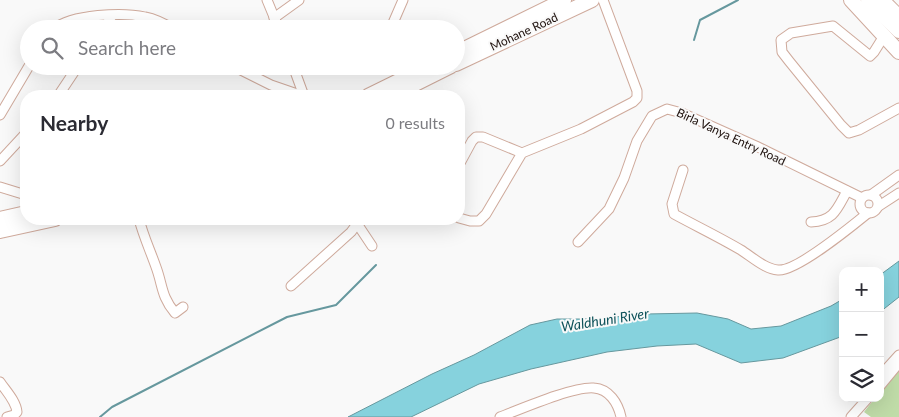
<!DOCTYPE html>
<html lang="en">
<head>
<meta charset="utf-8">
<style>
	body { margin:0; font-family:Lato,sans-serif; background:#f2f2f3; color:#2b2b33 }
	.controls { position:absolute; right:15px; bottom:15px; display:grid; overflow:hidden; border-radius:10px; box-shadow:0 5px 20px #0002 }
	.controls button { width:45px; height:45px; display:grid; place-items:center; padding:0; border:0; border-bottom:1px solid #e1e1e2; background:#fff; color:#2b2b33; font:25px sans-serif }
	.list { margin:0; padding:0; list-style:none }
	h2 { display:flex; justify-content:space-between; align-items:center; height:65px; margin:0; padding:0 20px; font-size:21px }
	h2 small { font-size:16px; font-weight:400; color:#7c7c81 }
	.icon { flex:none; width:28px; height:28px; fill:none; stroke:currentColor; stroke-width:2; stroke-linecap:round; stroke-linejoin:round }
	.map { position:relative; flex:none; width:899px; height:417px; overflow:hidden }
	.search { position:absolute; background:#fff; box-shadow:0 5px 20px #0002; left:20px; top:20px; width:445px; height:55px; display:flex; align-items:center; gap:12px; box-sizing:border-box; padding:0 18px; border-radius:28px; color:#7c7c81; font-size:19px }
	.panel { position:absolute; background:#fff; box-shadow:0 5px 20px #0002; left:20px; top:90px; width:445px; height:135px; border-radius:20px }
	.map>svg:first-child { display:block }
	.green { fill:#c0dca8 }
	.water { fill:#86d2dd; stroke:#66989e }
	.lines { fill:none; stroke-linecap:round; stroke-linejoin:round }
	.stream { stroke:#66989e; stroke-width:2 }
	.minor-casing { stroke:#cfaa9c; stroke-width:11 }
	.primary-casing { stroke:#cfaa9c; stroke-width:16 }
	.trunk-casing { stroke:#cfaa9c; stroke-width:16 }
	.minor { stroke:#fff; stroke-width:9 }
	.primary { stroke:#fff; stroke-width:14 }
	.trunk { stroke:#fff; stroke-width:14 }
	.labels { text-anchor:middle; stroke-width:4; stroke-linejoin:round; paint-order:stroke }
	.street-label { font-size:12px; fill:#1d100c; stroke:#f9f9f9 }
	.water-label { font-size:14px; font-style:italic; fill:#0e525a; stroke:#f9f9f9 }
</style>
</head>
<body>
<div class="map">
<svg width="899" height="417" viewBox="0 0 899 417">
	<rect width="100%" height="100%" fill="#f9f9f9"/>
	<path class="green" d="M 899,368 L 899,417 L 871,417 L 864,412 L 875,398 L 880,398 L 880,391 Z"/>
	<g class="water">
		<path d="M 899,261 L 899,297 L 880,312 L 880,275 Z"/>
		<path d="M 843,299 L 843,336 L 783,358 L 741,363 L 696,344 L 657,346 L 607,352 L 531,369 L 479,384 L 411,417 L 348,417 L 432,374 L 474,355 L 530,325 L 557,319 L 594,319 L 646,314 L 697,313 L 728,319 L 751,329 L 781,326 L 831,306 Z"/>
	</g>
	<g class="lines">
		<g class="stream">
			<path d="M 694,40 L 700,20 L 738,0"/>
			<path d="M 100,417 L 112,407 L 287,317 L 336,305 L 376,265"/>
		</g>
		<defs>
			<g id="minor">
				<path d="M 267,0 L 279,29"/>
				<path d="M 274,18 L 299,0"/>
				<path d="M 54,29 C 72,14 123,12 145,17 C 155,19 165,24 173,29"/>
				<path d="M 103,29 L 112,16"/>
				<path d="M 397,29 L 393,23 L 403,0"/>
				<path d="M 884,36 L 874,52 L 870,56 L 833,26 L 791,33 L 781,40 L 782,52 L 789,61 L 841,125 L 849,133 L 859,130 L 899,108"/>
				<path d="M 233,66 L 271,85 L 303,96"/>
				<path d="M 293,66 L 304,96"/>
				<path d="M 58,96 L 78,66"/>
				<path d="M 0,115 L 29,66"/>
				<path d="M 0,161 L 26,133"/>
				<path d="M 459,165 L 472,141 L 476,137 L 483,137 L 522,153"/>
				<path d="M 683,170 L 672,204 L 674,214 C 696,226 719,237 741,250 C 752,257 765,269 778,270 C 796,272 852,226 868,213"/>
				<path d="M 0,187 L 26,195"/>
				<circle cx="869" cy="204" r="9"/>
				<path d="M 871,195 L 899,175"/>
				<path d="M 879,206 L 899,193"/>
				<path d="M 459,218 L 470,221 L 479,221 L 486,214 L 522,153 L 581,129 L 633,102 L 637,98 L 637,91 L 603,0"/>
				<path d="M 139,219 C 143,235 150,250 156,267 C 163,286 161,296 175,313 L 183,307"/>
				<path d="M 354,219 L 372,246"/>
				<path d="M 811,222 C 834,221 837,209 847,191"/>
				<path d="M 578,242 L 609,209 L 624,178 L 637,141 L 652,116 L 667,109 L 682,113 L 756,146 L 862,198"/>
				<path d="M 291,286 L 351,232 L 357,224"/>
				<path d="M 880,376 L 899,355"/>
				<path d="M 0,382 C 6,391 16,401 17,412 L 14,415 L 7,417"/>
				<path d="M 880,386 L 899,363"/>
				<path d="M 500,417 C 521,409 574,386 594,388 C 609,389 618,403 621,417"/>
				<path d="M 851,417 L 868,398"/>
			</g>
			<g id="primary">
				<path d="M 851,0 L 899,52"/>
				<path d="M 456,53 L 564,0"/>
				<path d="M 456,64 L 592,0"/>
				<path d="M 368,96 L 429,66"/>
				<path d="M 391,96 L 451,66"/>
				<path d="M 0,219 L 26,213"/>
				<path d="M 0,231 L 55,219"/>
			</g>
			<g id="trunk">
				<path d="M 868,0 L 899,31"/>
				<path d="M 882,0 L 899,17"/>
			</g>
		</defs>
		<use href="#minor" class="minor-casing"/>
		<use href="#primary" class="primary-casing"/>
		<use href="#trunk" class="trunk-casing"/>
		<use href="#minor" class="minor"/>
		<use href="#primary" class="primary"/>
		<use href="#trunk" class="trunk"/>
	</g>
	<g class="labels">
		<g class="street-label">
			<text transform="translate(524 32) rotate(-25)" y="4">Mohane Road</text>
			<text transform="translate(731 137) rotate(25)" y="4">Birla Vanya Entry Road</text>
		</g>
		<g class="water-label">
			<text transform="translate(605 320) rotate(-9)" y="5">Waldhuni River</text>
		</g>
	</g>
</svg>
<div class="controls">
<button>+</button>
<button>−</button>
<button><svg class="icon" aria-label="layers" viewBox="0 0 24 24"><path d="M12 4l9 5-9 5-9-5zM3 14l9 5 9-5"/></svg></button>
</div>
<div class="search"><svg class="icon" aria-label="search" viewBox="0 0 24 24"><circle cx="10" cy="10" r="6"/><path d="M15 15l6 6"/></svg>Search here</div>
<section class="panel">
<h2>Nearby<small>0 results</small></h2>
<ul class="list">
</ul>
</section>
</div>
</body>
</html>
